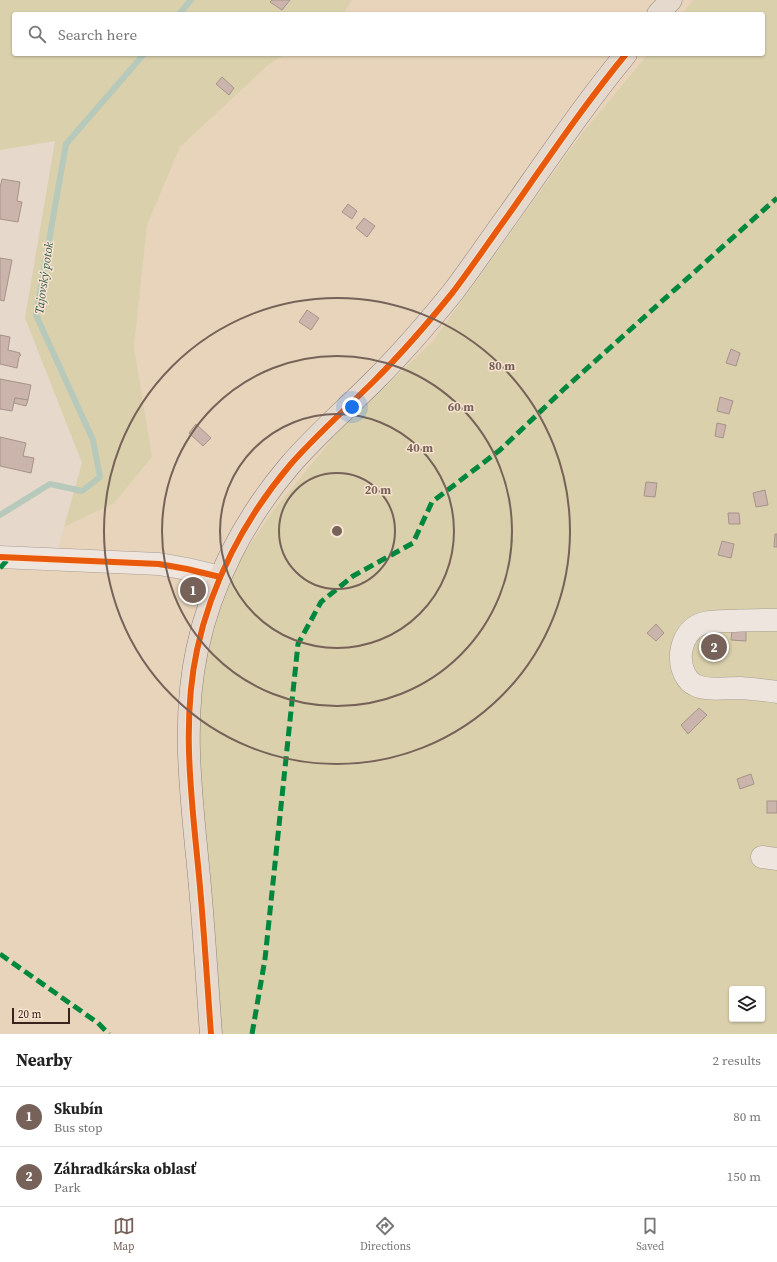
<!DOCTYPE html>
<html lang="en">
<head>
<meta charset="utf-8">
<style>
	body { margin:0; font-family:"Source Serif 4",serif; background:#f2f2f2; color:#222 }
	.controls { position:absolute; right:12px; bottom:12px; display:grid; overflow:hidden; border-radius:4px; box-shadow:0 1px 3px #0004 }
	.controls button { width:36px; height:36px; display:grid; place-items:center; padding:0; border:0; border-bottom:1px solid #e0e0e0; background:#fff; color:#222; font:20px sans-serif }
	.scale { position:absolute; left:12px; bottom:10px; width:58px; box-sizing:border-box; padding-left:4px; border:2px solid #3a231c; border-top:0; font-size:11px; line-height:14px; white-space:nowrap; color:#3a231c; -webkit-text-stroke:3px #f8e3d0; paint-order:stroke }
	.you { position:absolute; left:352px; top:407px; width:14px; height:14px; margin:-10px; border:3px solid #fff; border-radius:50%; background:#1a73e8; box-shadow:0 0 0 6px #1a73e833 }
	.badge { display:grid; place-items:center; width:26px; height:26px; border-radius:50%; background:#766259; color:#fff; font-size:13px; font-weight:700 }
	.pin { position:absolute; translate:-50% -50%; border:2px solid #fff; box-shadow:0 1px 4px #0006 }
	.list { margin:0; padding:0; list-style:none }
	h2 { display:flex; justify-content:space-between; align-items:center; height:52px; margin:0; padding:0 16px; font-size:17px }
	h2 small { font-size:13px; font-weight:400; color:#767676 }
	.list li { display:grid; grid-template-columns:26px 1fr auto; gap:12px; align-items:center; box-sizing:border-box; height:60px; padding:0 16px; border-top:1px solid #e0e0e0 }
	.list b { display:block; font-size:15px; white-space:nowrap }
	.list p { margin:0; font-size:13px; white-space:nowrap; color:#767676 }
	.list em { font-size:13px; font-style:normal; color:#767676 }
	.icon { flex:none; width:22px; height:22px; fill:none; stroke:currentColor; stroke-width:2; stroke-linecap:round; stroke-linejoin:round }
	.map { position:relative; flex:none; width:777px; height:1034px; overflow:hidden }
	.search { position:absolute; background:#fff; box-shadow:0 1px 3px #0004; left:12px; right:12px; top:12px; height:44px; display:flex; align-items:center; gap:10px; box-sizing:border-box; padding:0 14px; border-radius:4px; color:#767676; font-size:15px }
	.sheet { height:172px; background:#fff }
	nav { display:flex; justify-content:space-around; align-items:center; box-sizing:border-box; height:56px; border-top:1px solid #e0e0e0; background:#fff; font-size:11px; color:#767676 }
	nav a { display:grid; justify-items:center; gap:2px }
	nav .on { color:#766259 }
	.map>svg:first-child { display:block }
	.farmland { fill:#e7d4ba }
	.green { fill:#dad0ac; fill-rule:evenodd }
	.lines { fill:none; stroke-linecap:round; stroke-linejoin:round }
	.stream { stroke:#b7c9ba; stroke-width:6 }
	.building { fill:#cab4ac; stroke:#a6938a }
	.minor-casing { stroke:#ab9d95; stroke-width:23 }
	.major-casing { stroke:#90837b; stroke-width:23 }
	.minor { stroke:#ede5de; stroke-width:22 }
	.major { stroke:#e5d9ce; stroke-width:22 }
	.quiet { stroke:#00873e; stroke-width:5; stroke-dasharray:10 5; stroke-linecap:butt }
	.cycleway-casing { stroke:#f8e3d0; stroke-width:8 }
	.cycleway { stroke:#e8590c; stroke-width:6 }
	.ring { fill:none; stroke:#766259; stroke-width:2 }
	.labels { text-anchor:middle; stroke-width:3; stroke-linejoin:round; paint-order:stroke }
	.water-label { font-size:12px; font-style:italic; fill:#2a5b4c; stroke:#f8e3d0 }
	.centre { fill:#766259; stroke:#f8e3d0; stroke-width:2 }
	.ring-label { font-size:12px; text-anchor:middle; font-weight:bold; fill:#766259; stroke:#f8e3d0; stroke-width:3; stroke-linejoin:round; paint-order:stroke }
</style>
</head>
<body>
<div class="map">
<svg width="777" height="1034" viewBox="0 0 777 1034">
	<rect width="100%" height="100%" fill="#e6d8cb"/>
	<g class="farmland">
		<path d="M 352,0 L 693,0 L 682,14 L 343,14 Z"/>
		<path d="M 285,54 L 648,54 L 580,136 L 433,341 L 338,432 L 273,511 L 219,590 L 196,761 L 222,1034 L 0,1034 L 0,557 L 55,561 L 64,527 L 114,503 L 152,457 L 134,347 L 147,225 L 180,146 L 267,66 Z"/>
	</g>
	<g class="green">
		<path d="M 0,0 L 352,0 L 343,14 L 14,14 L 14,54 L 285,54 L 267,66 L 180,147 L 147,225 L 134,347 L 152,457 L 114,503 L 64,527 L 82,463 L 25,318 L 55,141 L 0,150 Z"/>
		<path d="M 693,0 L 777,0 L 777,1034 L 222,1034 L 196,761 L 200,634 L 219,590 L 273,511 L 338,432 L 433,341 L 580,136 L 648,54 L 763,54 L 763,14 L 682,14 ZM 732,989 L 762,989 L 762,1019 L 732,1019 Z"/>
	</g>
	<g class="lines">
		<g class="stream">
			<path d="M 179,14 L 191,0"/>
			<path d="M 0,515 L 50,484 L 82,491 L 100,477 L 93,440 L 36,315 L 66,144 L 144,54"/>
		</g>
	</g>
	<g class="building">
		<path d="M 272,0 L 290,0 L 282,10 L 270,2 Z"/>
		<path d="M 222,77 L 234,88 L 229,95 L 216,84 Z"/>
		<path d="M 2,179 L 20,182 L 17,201 L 22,202 L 18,222 L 0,219 L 0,188 Z"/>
		<path d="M 348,204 L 357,211 L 352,219 L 342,212 Z"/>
		<path d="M 364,218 L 375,226 L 367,237 L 356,228 Z"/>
		<path d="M 0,258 L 12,260 L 4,301 L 0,300 Z"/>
		<path d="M 307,310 L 319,318 L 311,330 L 299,322 Z"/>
		<path d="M 0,335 L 10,337 L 8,350 L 20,353 L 20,355 L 21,355 L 19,357 L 17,368 L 0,364 Z"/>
		<path d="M 731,349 L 740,353 L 736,366 L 726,363 Z"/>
		<path d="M 0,379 L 31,385 L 28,400 L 15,398 L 12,411 L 0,409 Z"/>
		<path d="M 720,397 L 733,401 L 729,414 L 717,411 Z"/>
		<path d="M 15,398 L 28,400 L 26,406 L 14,403 Z"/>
		<path d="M 717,423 L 726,425 L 723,438 L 715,436 Z"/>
		<path d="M 196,424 L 211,438 L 203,446 L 189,433 Z"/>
		<path d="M 0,437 L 26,443 L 23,456 L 34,458 L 31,473 L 0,466 Z"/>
		<path d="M 646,482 L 657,483 L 655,497 L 644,496 Z"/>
		<path d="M 765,490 L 768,505 L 756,507 L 753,493 Z"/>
		<path d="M 728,513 L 739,513 L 740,524 L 729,524 Z"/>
		<path d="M 775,534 L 777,534 L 777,547 L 774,547 Z"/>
		<path d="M 722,541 L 734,544 L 731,558 L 718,555 Z"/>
		<path d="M 656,624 L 664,633 L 656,641 L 647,633 Z"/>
		<path d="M 732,630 L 746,631 L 746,641 L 731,640 Z"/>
		<path d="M 699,708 L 707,715 L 688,734 L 681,725 Z"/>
		<path d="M 751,774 L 754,784 L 740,789 L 737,779 Z"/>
		<rect x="767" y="801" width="10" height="12"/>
	</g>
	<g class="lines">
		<defs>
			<g id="minor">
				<path d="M 0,557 L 159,564 L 187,569 L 220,577"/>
				<path d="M 777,620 C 763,620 748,620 734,621 C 713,621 694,619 684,641 C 682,647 680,653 681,659 C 681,668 686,681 695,685 C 706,691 727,688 740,688 C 753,689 765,690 777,692"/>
				<path d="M 762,857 L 777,859"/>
			</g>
			<g id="major">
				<path d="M 658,14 L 671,0"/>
				<path d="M 211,1034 C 207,981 204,929 199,876 C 192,802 181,724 197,650 C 211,583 245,518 290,465 C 316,435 346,409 374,381 C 402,353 428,323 453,292 C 472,267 490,240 509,214 C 547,160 584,105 626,54"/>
			</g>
		</defs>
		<use href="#minor" class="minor-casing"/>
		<use href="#major" class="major-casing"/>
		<use href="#minor" class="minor"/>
		<use href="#major" class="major"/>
		<g class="quiet">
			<path d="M 0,568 L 10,557"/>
			<path d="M 0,954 L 98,1023 L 109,1034"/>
			<path d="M 252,1034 L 265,959 L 298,644 L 321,602 L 353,576 L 413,543 L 432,502 L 500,450 L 564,389 L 777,198"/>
		</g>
		<defs>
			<g id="cycleway">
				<path d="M 0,557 L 159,564 L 187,569 L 220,577"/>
				<path d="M 211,1034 C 207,981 204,929 199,876 C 192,802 181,724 197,650 C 211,583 245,518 290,465 C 316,435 346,409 374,381 C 402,353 428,323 453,292 C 472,267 490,240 509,214 C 547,160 584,105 626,54"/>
			</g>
		</defs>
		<use href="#cycleway" class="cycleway-casing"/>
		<use href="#cycleway" class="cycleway"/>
	</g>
	<g class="ring">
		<circle cx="337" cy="531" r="58"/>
		<circle cx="337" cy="531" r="117"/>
		<circle cx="337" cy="531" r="175"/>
		<circle cx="337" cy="531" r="233"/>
	</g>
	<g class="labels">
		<g class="water-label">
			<text transform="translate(44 278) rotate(-82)" y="4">Tajovský potok</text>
		</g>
	</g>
	<circle cx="337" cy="531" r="6" class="centre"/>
	<g class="ring-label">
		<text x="502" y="370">80 m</text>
		<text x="461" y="411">60 m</text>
		<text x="420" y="452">40 m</text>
		<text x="378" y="494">20 m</text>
	</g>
</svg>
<div class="controls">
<button><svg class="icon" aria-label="layers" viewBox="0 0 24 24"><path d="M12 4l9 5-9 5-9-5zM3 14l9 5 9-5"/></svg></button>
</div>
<div class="scale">20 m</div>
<div class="you"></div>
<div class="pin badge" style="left:193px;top:590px">1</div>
<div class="pin badge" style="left:714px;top:647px">2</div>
<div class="search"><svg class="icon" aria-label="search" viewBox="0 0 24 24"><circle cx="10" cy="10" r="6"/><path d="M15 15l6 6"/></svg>Search here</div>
</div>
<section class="sheet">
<h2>Nearby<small>2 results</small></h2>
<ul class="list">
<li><span class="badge">1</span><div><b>Skubín</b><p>Bus stop</p></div><em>80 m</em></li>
<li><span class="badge">2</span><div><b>Záhradkárska oblasť</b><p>Park</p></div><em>150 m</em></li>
</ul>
</section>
<nav>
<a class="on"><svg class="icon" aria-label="map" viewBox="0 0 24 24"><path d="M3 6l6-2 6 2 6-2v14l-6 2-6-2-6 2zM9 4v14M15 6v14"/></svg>Map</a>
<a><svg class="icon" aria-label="directions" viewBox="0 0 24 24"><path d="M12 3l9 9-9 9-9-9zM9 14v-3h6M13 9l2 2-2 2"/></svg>Directions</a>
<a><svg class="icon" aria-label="saved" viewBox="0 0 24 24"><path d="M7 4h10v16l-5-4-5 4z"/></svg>Saved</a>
</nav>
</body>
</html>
